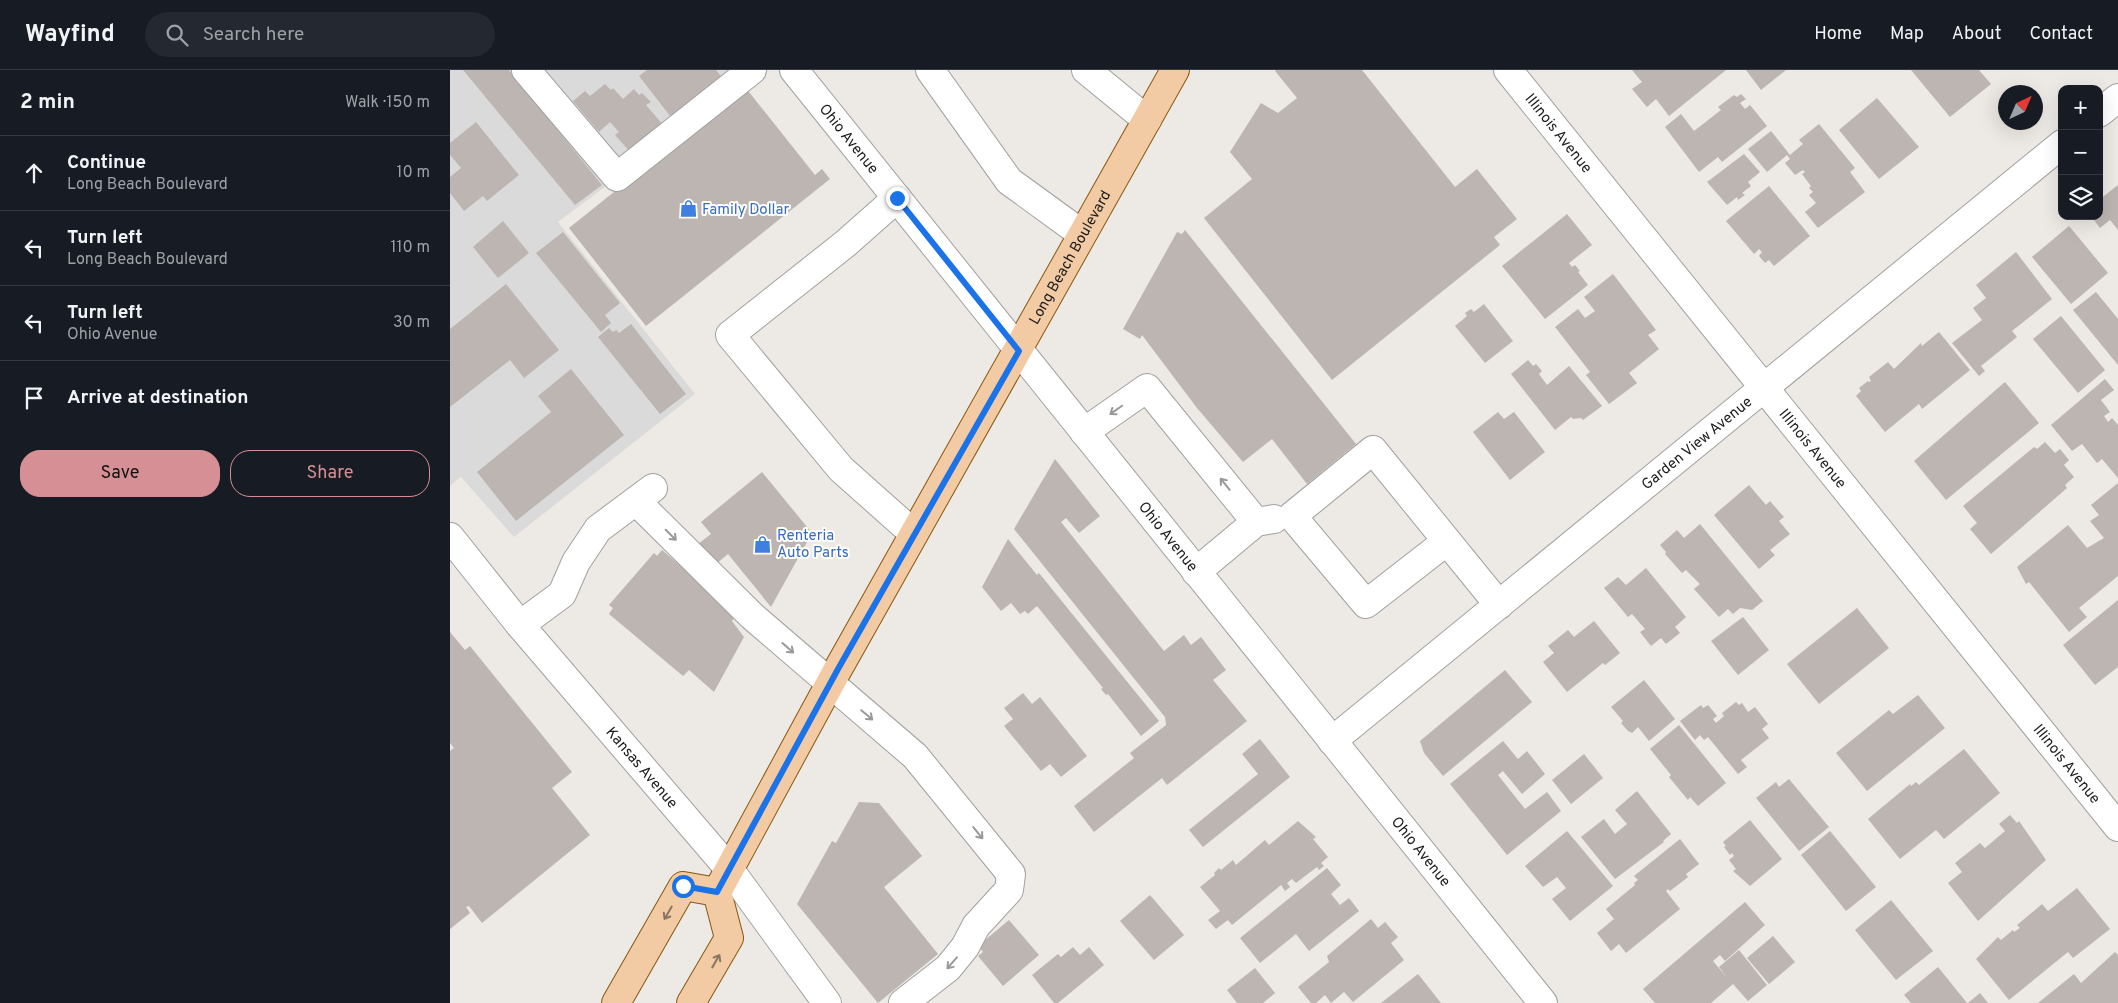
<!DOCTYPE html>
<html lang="en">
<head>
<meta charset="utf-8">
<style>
	body { margin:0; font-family:Overpass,sans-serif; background:#242831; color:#f1f3f6 }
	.controls { position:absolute; right:15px; top:15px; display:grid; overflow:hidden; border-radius:10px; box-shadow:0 5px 20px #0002 }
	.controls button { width:45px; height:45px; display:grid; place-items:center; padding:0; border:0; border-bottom:1px solid #363941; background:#171b24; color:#f1f3f6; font:25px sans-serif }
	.compass { position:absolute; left:1548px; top:15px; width:45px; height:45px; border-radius:50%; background:#171b24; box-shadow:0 5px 20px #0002; rotate:44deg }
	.stop { position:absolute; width:15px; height:15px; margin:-11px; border:4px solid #1a73e8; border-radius:50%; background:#fff }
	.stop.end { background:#1a73e8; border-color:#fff; box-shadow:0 1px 5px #0008 }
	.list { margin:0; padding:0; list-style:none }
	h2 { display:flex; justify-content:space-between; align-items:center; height:65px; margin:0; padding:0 20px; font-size:21px }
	h2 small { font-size:16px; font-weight:400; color:#9ea1a6 }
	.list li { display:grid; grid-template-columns:32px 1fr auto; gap:15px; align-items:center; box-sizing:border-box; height:75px; padding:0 20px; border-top:1px solid #363941 }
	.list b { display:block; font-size:19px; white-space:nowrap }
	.list p { margin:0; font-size:16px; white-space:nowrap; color:#9ea1a6 }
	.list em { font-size:16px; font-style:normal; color:#9ea1a6 }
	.actions { display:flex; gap:10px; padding:15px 20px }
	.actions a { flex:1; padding:11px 0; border:1px solid #d68f95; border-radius:20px; text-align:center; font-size:18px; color:#d68f95 }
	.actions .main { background:#d68f95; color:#111 }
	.icon { flex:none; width:28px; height:28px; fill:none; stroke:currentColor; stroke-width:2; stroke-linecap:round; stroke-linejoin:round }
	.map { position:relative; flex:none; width:1668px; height:933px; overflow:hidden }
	header { display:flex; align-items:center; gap:30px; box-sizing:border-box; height:70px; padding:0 25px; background:#171b24; border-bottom:1px solid #363941 }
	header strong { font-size:24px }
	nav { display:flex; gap:28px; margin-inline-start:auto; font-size:18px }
	.search { width:350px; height:45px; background:#242831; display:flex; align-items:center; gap:12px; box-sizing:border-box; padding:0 18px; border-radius:28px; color:#9ea1a6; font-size:19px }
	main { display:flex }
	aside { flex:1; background:#171b24 }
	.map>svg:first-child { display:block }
	.residential { fill:#dbdada }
	.building { fill:#bdb5b1 }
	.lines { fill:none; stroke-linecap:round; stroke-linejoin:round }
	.minor-casing { stroke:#a1a1a1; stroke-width:30 }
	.major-casing { stroke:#87570f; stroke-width:30 }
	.minor { stroke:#fff; stroke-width:28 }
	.major { stroke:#f2cba4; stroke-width:28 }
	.oneway { stroke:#999 }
	.oneway2 { stroke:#887460 }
	.route { stroke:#1a73e8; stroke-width:6 }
	.labels { text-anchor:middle; stroke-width:4; stroke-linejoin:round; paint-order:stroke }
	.street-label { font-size:15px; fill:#1d1d1d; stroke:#fff }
	.shop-label { font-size:15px; fill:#366cbe; stroke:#fff; text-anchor:start }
</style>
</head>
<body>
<header>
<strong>Wayfind</strong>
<div class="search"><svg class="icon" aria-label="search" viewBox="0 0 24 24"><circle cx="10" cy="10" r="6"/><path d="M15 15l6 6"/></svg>Search here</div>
<nav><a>Home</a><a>Map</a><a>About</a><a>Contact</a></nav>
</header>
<main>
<aside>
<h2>2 min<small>Walk · 150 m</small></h2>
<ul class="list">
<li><svg class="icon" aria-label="ahead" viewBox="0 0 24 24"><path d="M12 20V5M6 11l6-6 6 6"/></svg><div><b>Continue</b><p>Long Beach Boulevard</p></div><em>10 m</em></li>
<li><svg class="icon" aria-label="left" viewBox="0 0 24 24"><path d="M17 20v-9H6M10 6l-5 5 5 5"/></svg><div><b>Turn left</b><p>Long Beach Boulevard</p></div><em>110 m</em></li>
<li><svg class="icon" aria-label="left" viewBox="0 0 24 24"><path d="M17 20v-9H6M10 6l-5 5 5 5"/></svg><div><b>Turn left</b><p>Ohio Avenue</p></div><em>30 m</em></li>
<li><svg class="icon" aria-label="arrive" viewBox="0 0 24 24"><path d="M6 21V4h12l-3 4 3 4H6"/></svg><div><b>Arrive at destination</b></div></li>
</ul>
<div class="actions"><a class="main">Save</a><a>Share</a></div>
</aside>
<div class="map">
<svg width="1668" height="933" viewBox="0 0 1668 933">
	<rect width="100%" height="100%" fill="#ede9e4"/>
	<path class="residential" d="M 0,0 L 293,0 L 299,8 L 108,152 L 245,324 L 64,467 L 11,407 L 0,416 Z"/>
	<g class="building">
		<path d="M 13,0 L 59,0 L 152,115 L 125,135 Z"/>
		<path d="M 197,0 L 266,0 L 274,10 L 224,51 L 189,6 Z"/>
		<path d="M 826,0 L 912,0 L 1005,117 L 1027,99 L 1067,149 L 1044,167 L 1050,175 L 882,310 L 754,148 L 802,109 L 780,82 L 811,33 L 828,43 L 847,28 L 825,1 Z"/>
		<path d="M 1182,0 L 1276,0 L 1219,46 L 1206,29 L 1197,37 L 1182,19 L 1192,12 Z"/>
		<path d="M 1296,0 L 1336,0 L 1311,20 Z"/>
		<path d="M 1461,0 L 1529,0 L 1541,14 L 1500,47 Z"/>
		<path d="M 155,14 L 161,20 L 163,18 L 173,29 L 184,19 L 189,25 L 192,23 L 201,32 L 196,35 L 214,56 L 182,84 L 165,65 L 169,62 L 160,52 L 149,62 L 123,31 L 135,21 L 140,26 Z"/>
		<path d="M 295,17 L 365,105 L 372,99 L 380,109 L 196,256 L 119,158 Z"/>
		<path d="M 1291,24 L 1296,29 L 1290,33 L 1295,39 L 1300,35 L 1317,56 L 1272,92 L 1268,87 L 1249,102 L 1215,57 L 1231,44 L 1244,61 L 1271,40 L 1268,37 L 1284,25 L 1287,27 Z"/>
		<path d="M 1427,28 L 1469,77 L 1429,109 L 1389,60 Z"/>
		<path d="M 26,52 L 69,105 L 37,131 L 33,126 L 14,141 L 0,123 L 0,107 L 11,98 L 0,85 L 0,73 Z"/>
		<path d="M 1369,54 L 1405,98 L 1400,102 L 1415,122 L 1368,158 L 1355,142 L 1366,133 L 1359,125 L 1363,122 L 1359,118 L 1361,116 L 1352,104 L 1355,102 L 1353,100 L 1345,105 L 1335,93 L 1340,89 L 1337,85 L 1317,102 L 1298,79 L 1321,61 L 1340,85 L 1353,74 L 1349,70 Z"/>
		<path d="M 1294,84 L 1310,102 L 1298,112 L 1301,116 L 1292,123 L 1295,125 L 1288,130 L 1287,127 L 1277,135 L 1257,112 Z"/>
		<path d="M 1668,115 L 1668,160 L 1660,150 L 1650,158 L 1641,146 L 1649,146 L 1649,130 Z"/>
		<path d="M 1319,116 L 1360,166 L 1324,196 L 1319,190 L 1315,193 L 1309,186 L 1312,182 L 1309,179 L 1304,184 L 1276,151 Z"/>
		<path d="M 1117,144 L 1142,175 L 1119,193 L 1122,197 L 1125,195 L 1130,201 L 1128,202 L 1138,215 L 1095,249 L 1052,196 Z"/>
		<path d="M 53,151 L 79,183 L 48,208 L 23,177 Z"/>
		<path d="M 1619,156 L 1658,203 L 1621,234 L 1582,187 Z"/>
		<path d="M 735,160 L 906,374 L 857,414 L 822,369 L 793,392 L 747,338 L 692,265 L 690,269 L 673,259 L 727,162 L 732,164 Z"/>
		<path d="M 113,162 L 170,233 L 155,245 L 161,253 L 151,262 L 86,183 Z"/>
		<path d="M 1566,182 L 1602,229 L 1562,261 L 1567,267 L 1531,296 L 1535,301 L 1529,306 L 1502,273 L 1532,250 L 1523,238 L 1536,228 L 1526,215 Z"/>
		<path d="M 1163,204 L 1206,260 L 1198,265 L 1209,279 L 1179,303 L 1187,313 L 1159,334 L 1136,305 L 1140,302 L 1105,257 L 1128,239 L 1135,248 L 1145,241 L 1134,227 Z"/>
		<path d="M 56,214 L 109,280 L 74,308 L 60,290 L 0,337 L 0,259 Z"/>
		<path d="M 1646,222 L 1668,249 L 1668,295 L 1623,240 Z"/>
		<path d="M 1034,234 L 1063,271 L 1035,293 L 1005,256 L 1017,246 L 1015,243 L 1021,239 L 1024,242 Z"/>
		<path d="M 1611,246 L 1655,300 L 1628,323 L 1583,269 Z"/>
		<path d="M 181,254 L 236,324 L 210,344 L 148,267 L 159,258 L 163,262 L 166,260 L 169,263 Z"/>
		<path d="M 1489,262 L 1520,300 L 1472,339 L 1469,334 L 1435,362 L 1406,326 L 1411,321 L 1409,318 L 1418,311 L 1419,312 L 1421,311 L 1419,307 L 1438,292 L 1444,299 L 1471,273 L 1472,276 Z"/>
		<path d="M 1078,290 L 1083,296 L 1086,294 L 1092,301 L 1089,304 L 1097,315 L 1119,296 L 1152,336 L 1133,350 L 1131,348 L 1123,349 L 1121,347 L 1105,360 L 1061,304 Z"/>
		<path d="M 121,299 L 174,365 L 66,451 L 27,402 L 101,342 L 88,326 Z"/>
		<path d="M 1655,309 L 1664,320 L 1651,330 L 1660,342 L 1654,346 L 1658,352 L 1662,348 L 1668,355 L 1668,408 L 1652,389 L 1647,393 L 1632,374 L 1622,381 L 1601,355 Z"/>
		<path d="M 1555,312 L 1589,353 L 1496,430 L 1464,391 Z"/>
		<path d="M 1048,342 L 1054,349 L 1064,342 L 1095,382 L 1060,410 L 1023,362 Z"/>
		<path d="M 1595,372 L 1605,383 L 1610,379 L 1619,390 L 1614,395 L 1624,407 L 1615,415 L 1617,418 L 1541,484 L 1520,459 L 1527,453 L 1513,436 L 1584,377 L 1587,379 Z"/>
		<path d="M 605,389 L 650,446 L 629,463 L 616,448 L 611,452 L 714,581 L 734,565 L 741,575 L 751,567 L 776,600 L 763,610 L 797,651 L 717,715 L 712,708 L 644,762 L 624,736 L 684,688 L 680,683 L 716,655 L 715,647 L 564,459 Z"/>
		<path d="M 312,402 L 362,463 L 321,537 L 278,484 L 265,495 L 248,474 L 261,464 L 251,452 Z"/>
		<path d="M 1668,413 L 1668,506 L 1629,538 L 1637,547 L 1619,562 L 1579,512 L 1576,514 L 1567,497 L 1618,455 L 1637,478 L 1654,468 L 1640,451 L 1649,445 L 1641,435 Z"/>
		<path d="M 1299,415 L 1316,435 L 1320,431 L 1334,447 L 1329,451 L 1340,464 L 1320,480 L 1325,485 L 1309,499 L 1264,445 Z"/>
		<path d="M 1250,454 L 1313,531 L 1302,540 L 1290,538 L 1283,544 L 1278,539 L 1269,547 L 1244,519 L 1250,514 L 1236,500 L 1232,503 L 1215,484 L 1216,482 L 1210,475 L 1227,460 L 1234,468 Z"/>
		<path d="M 558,469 L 587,505 L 589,503 L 709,651 L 691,666 L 658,624 L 656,625 L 651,619 L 653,618 L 587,536 L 578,544 L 575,541 L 570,544 L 561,533 L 551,541 L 532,517 Z"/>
		<path d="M 212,480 L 287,544 L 282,551 L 294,567 L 264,622 L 239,600 L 233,606 L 159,544 L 163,538 L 159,535 L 204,483 L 207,486 Z"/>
		<path d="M 1196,498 L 1236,547 L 1225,557 L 1230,563 L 1216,574 L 1211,568 L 1201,576 L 1190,562 L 1195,559 L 1182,544 L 1178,547 L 1154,518 L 1168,507 L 1176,515 Z"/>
		<path d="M 1668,530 L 1668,597 L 1645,615 L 1613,575 Z"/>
		<path d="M 1407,538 L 1439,578 L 1369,634 L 1337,594 Z"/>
		<path d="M 1293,547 L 1319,580 L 1288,605 L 1261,571 Z"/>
		<path d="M 1144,551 L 1170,583 L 1155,595 L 1153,593 L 1117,622 L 1093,592 L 1104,583 L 1098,576 L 1118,560 L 1124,567 Z"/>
		<path d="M 0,562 L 15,580 L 20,576 L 122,702 L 102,718 L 140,765 L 32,853 L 19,836 L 16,837 L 20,843 L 0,859 L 0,681 L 4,678 L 0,673 Z"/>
		<path d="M 1055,600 L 1082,632 L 993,706 L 974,683 L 970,671 Z"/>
		<path d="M 1194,610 L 1225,649 L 1199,671 L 1188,657 L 1182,663 L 1178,661 L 1171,653 L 1173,651 L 1161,637 Z"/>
		<path d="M 573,623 L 582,634 L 590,627 L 637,686 L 611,707 L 600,694 L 591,701 L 554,656 L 563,649 L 554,638 Z"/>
		<path d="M 1468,625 L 1495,658 L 1417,721 L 1386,683 L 1439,640 L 1443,644 Z"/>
		<path d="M 1286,632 L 1289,635 L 1292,633 L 1298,642 L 1305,637 L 1318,654 L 1312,659 L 1319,668 L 1291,690 L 1297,697 L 1288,704 L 1258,667 L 1254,670 L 1250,665 L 1245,670 L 1230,651 L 1251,635 L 1253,638 L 1258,635 L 1267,646 L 1263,649 L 1266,653 L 1274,646 L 1272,643 Z"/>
		<path d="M 1229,655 L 1276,713 L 1248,736 L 1240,727 L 1238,730 L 1219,707 L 1221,705 L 1200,679 Z"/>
		<path d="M 810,669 L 840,707 L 753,777 L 739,760 L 808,704 L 792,684 Z"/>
		<path d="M 1053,671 L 1068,689 L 1077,681 L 1095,704 L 1072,724 L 1053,701 L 1048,705 L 1075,739 L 1097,722 L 1111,741 L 1057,785 L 1000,714 Z"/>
		<path d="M 1514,679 L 1550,723 L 1494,769 L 1486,760 L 1450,789 L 1418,749 L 1460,714 L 1461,716 L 1466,712 L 1469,715 Z"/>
		<path d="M 1134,684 L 1153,708 L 1121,734 L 1102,710 Z"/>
		<path d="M 1339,709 L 1379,757 L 1349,781 L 1306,728 L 1326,712 L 1329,717 Z"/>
		<path d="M 1187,721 L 1221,764 L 1213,771 L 1214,772 L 1165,809 L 1131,767 L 1154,749 L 1165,764 L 1177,754 L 1165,740 Z"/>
		<path d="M 409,732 L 429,733 L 472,786 L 434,817 L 488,884 L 428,933 L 347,834 L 382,771 L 386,773 Z"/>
		<path d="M 1560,745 L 1567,753 L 1569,751 L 1596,790 L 1528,851 L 1498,813 L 1512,802 L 1505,793 L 1530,773 L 1535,778 L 1555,761 L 1549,754 Z"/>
		<path d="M 1300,750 L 1332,789 L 1300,816 L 1283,801 L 1286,799 L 1279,790 L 1284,786 L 1282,783 L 1280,785 L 1274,777 L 1276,776 L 1273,772 Z"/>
		<path d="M 848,751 L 866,767 L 863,769 L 878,787 L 871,793 L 874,796 L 869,800 L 867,797 L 846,813 L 842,809 L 837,813 L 840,817 L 835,821 L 831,815 L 782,855 L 778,850 L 766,859 L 758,850 L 770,841 L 750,817 L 765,805 L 764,803 L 769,798 L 771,800 L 783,790 L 786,795 L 815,770 L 819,775 Z"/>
		<path d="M 1117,761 L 1163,816 L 1120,851 L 1102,829 L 1116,818 L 1107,807 L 1093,817 L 1075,796 Z"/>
		<path d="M 1380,761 L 1426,817 L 1396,841 L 1351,785 Z"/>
		<path d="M 1230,769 L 1249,794 L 1236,804 L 1238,807 L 1220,821 L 1218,819 L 1216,821 L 1230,839 L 1176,883 L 1169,874 L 1161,881 L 1147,863 L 1164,849 L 1156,839 L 1185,815 L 1184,813 L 1188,810 L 1184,806 Z"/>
		<path d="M 877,798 L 891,815 L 881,824 L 890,835 L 899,828 L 909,841 L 859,881 L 846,864 L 810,893 L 790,868 Z"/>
		<path d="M 1627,818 L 1660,859 L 1623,888 L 1618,882 L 1559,930 L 1526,889 L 1548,867 L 1551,870 L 1563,860 L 1564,862 L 1570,858 L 1567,855 L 1592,834 L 1598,841 Z"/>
		<path d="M 700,825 L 734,865 L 704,890 L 670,851 Z"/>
		<path d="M 1441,830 L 1483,881 L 1446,910 L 1405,860 Z"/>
		<path d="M 1295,832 L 1315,855 L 1275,891 L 1270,885 L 1263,891 L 1278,909 L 1269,897 L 1289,880 L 1317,915 L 1298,931 L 1283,914 L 1261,933 L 1205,933 L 1193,919 Z"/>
		<path d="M 921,849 L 928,858 L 935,852 L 948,867 L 941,873 L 954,890 L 903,932 L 894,922 L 881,933 L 875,925 L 866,933 L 861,933 L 848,917 L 879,892 L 877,886 Z"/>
		<path d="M 559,850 L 589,885 L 553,916 L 528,886 L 533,882 L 528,876 Z"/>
		<path d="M 1323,866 L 1345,892 L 1319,914 L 1297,888 Z"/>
		<path d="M 623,877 L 630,885 L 639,877 L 654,895 L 608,933 L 604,933 L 582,905 L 608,884 L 611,887 Z"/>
		<path d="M 1665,882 L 1668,885 L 1668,933 L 1588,933 L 1624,904 L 1631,913 Z"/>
		<path d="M 1488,897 L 1517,933 L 1461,933 L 1454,925 Z"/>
		<path d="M 805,898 L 825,923 L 813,933 L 787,933 L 777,920 Z"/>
		<path d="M 968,904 L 991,933 L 931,933 Z"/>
		<path d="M 1530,923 L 1538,933 L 1518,933 Z"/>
	</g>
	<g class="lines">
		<defs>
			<g id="minor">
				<path d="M 76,0 L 167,107 L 302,0"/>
				<path id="s1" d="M 344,0 L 1093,933"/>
				<path d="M 480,0 L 559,111 L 632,164"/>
				<path d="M 636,0 L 697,50"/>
				<path id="s2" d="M 1058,0 L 1668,757"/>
				<path d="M 1649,43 L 1668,28"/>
				<path d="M 447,128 L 395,174 L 280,265 L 391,399 L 463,463"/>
				<path d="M 634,362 L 697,318 L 806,452"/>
				<path d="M 186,431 L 302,546 L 465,686 L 561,804 L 559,820 L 526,856 L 515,877 L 498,898 L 453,933"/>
				<path id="s3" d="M 0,467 L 70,555 L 280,800 L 377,933"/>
				<path d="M 997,471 L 916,534 L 842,446 L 923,380 L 1049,535"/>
				<path d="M 746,502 L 806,452 L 824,449"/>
				<path d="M 70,555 L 112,524 L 126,492 L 148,459 L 203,418"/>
				<path id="s4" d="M 882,671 L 1612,74"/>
			</g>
			<g id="major">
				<path d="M 166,933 L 233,816 L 267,822"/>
				<path id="s5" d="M 241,933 L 279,868 L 267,822 L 388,599 L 725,0"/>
			</g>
		</defs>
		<use href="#minor" class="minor-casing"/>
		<use href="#major" class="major-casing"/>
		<use href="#minor" class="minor"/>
		<use href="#major" class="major"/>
	</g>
	<defs><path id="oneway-shaft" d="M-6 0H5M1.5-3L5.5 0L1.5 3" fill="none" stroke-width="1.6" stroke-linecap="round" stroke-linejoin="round" transform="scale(1.25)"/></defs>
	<g class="oneway">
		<use href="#oneway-shaft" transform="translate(666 340) rotate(145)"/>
		<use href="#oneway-shaft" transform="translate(775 414) rotate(-129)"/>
		<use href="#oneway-shaft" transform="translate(221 465) rotate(45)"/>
		<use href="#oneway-shaft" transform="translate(338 578) rotate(41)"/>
		<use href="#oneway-shaft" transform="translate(417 645) rotate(40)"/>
		<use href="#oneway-shaft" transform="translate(528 763) rotate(51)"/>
		<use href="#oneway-shaft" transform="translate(502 893) rotate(131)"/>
	</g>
	<g class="oneway2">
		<use href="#oneway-shaft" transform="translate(218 843) rotate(120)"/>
		<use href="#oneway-shaft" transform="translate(266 891) rotate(-60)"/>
	</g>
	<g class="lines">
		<path class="route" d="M 233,816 L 267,822 L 388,599 L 569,281 L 447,128"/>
	</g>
	<defs>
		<symbol id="shop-bare" viewBox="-9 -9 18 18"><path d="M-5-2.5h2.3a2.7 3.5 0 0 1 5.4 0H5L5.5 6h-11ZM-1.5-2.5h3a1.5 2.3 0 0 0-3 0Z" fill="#3f7fe0" stroke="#fff" stroke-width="2.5" paint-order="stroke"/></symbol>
	</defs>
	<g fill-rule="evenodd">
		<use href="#shop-bare" x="226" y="126" width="25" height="25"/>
		<use href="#shop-bare" x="300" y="462" width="25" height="25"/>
	</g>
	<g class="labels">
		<g class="street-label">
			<text dy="5" stroke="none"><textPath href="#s2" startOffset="81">Illinois Avenue</textPath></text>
			<text dy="5" stroke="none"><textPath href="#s1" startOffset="88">Ohio Avenue</textPath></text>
			<text dy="5" stroke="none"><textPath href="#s5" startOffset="849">Long Beach Boulevard</textPath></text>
			<text dy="5" stroke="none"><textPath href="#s4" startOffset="471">Garden View Avenue</textPath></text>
			<text dy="5" stroke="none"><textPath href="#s2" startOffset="486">Illinois Avenue</textPath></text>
			<text dy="5" stroke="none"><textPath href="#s1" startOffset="598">Ohio Avenue</textPath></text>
			<text dy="5" stroke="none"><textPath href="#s2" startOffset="891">Illinois Avenue</textPath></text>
			<text dy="5" stroke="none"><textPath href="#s3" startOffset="300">Kansas Avenue</textPath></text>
			<text dy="5" stroke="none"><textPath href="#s1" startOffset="1002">Ohio Avenue</textPath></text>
		</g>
		<g class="shop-label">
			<text x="252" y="144">Family Dollar</text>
			<text x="327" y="470">Renteria<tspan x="327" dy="17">Auto Parts</tspan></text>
		</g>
	</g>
</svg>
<div class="controls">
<button>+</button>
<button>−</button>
<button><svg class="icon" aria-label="layers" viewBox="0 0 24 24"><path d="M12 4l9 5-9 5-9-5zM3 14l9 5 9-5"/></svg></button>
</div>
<svg class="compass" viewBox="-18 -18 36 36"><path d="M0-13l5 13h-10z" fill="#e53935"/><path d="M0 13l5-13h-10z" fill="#9ea1a6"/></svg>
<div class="stop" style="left:233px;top:816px"></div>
<div class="stop end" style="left:447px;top:128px"></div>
</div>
</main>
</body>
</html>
